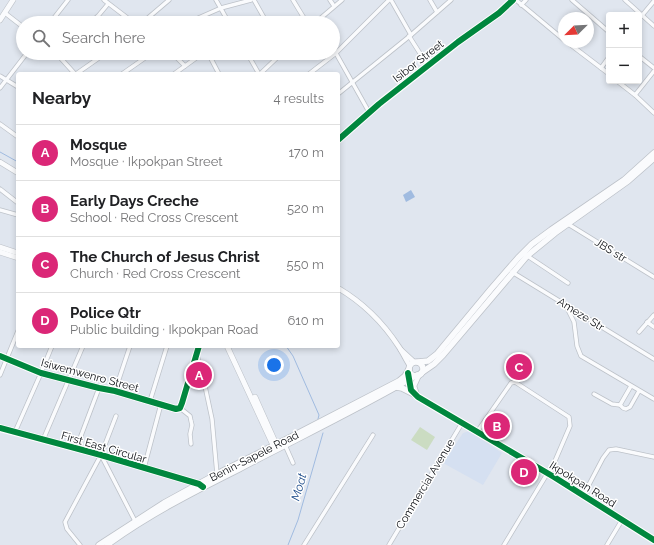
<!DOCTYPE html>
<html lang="en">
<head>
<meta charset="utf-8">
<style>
	body { margin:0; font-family:Raleway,sans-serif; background:#f6f6f6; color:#202124 }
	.controls { position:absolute; right:12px; top:12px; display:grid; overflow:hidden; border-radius:4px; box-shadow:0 2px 6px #0003 }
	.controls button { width:36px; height:36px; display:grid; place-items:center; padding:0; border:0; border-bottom:1px solid #e0e0e0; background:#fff; color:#202124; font:20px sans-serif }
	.compass { position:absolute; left:558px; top:12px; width:36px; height:36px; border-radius:50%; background:#fff; box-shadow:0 2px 6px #0003; rotate:246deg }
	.you { position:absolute; left:274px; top:365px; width:14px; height:14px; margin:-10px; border:3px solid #fff; border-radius:50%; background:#1a73e8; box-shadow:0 0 0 6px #1a73e833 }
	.badge { display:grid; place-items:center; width:26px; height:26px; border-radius:50%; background:#db2777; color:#fff; font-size:13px; font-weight:700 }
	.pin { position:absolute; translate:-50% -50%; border:2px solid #fff; box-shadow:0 1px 4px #0006 }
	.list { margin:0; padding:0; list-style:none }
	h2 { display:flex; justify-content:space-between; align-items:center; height:52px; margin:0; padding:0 16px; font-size:17px }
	h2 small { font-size:13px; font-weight:400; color:#757577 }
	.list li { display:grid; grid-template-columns:26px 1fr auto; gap:12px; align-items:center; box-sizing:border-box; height:56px; padding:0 16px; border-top:1px solid #e0e0e0 }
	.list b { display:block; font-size:15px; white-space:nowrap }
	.list p { margin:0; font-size:13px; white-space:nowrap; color:#757577 }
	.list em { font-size:13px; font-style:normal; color:#757577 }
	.icon { flex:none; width:22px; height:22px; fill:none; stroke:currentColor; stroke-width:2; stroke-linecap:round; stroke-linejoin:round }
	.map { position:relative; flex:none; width:654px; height:545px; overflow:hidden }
	.search { position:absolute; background:#fff; box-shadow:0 2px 6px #0003; left:16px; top:16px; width:324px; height:44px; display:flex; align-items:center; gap:10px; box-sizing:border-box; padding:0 14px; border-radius:22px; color:#757577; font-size:15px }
	.panel { position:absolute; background:#fff; box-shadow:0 2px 6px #0003; left:16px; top:72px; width:324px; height:276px; border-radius:4px }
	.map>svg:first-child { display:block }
	.built { fill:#d5e0f1 }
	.green { fill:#cbdcc2 }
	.water { fill:#a0bbe0 }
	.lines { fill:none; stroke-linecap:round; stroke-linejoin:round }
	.stream { stroke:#a0bbe0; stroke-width:1 }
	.minor-casing { stroke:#bdc2c9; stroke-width:5 }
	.tertiary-casing { stroke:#bdc2c9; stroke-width:6 }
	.secondary-casing { stroke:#bdc2c9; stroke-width:6 }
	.trunk-casing { stroke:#bdc2c9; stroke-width:7 }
	.minor { stroke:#fafbfd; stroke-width:3.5 }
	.tertiary { stroke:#fafbfd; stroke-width:4.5 }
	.secondary { stroke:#fafbfd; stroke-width:5 }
	.trunk { stroke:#fafbfd; stroke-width:5.5 }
	.cycleway-casing { stroke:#fff; stroke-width:8 }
	.cycleway { stroke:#00873e; stroke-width:6 }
	.labels { text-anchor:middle; stroke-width:3; stroke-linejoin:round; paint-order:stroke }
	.street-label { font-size:11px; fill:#090c11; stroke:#fff }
	.water-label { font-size:12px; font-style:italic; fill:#214f8c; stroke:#fff }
</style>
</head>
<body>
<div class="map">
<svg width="654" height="545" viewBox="0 0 654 545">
	<rect width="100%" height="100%" fill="#e0e6ef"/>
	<path class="built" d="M 469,431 L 502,453 L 483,485 L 443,463 L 463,433 Z"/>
	<path class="green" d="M 420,427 L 435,437 L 427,450 L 411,440 Z"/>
	<path class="water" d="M 411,190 L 415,197 L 406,202 L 403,195 Z"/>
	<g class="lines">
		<g class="stream">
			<path d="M 0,152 L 18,162"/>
			<path d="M 286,346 L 293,356 L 319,415 L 318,419"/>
			<path d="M 288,545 L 298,520 L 323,433"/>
		</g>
		<defs>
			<g id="minor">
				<path d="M 104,0 L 134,23"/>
				<path d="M 216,0 L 229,23"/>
				<path d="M 254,0 L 267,23"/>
				<path d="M 293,0 L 307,23"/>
				<path d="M 330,0 L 334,6"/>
				<path d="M 391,0 L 411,35"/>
				<path d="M 430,0 L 437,12"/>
				<path d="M 516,0 L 564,40"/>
				<path d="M 572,0 L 609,32"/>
				<path d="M 625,0 L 654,26"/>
				<path d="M 521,5 L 526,0"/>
				<path d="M 5,13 L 23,27"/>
				<path d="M 639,19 L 654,1"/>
				<path d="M 50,23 L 68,0"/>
				<path d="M 90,23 L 98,16 L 108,4"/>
				<path d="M 142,23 L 169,0"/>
				<path d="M 187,23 L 221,8 L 251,0"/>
				<path d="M 315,23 L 342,0"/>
				<path d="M 409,36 L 428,66"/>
				<path d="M 567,42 L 609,74"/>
				<path d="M 333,48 L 369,112"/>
				<path d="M 56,53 L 75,74"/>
				<path d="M 172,53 L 185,66"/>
				<path d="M 208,53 L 219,74"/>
				<path d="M 247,53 L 259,74"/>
				<path d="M 639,56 L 654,68"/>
				<path d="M 601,68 L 609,57"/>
				<path d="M 76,74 L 106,53"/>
				<path d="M 122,74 L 152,53"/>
				<path d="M 174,74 L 203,53"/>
				<path d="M 260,74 L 282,53"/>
				<path d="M 309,74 L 336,53 L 389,0"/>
				<path d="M 0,76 L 18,87"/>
				<path d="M 617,81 L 635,95 L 654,113"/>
				<path d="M 0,88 L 27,53"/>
				<path d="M 338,94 L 411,35 L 451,0"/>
				<path d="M 635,95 L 654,71"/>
				<path d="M 0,124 L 18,137"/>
				<path d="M 338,140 L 379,104 L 458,42 L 499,13 L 513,0"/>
				<path d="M 0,189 L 18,203"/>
				<path d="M 0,210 L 18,215"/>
				<path d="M 568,224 L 654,277"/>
				<path d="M 526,255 L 568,283"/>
				<path d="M 512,272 L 654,359"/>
				<path d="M 566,306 L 574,322 L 577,346 L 581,356 L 654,399"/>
				<path d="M 647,322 L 654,327"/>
				<path d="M 639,332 L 654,315"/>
				<path d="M 197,355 L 202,372 L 212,419 L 217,474"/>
				<path d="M 0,356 L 41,373 L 99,388 L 115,391 L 176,409 L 180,408 L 182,403 L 199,346"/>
				<path d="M 0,375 L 18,331"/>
				<path d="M 115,391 L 130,346"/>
				<path d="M 594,394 L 612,404 L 620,405 L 623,408 L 626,409 L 630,407 L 639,391"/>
				<path d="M 150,401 L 167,346"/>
				<path d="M 620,405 L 631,386"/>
				<path d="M 180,408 L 190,416 L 191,421 L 192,425 L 190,434 L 191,444"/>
				<path d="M 15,432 L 41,373 L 52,346"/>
				<path d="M 477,432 L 511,383 L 515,382 L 569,417 L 570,426 L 549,475"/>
				<path d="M 43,440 L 83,346"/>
				<path d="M 285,445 L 293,463"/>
				<path d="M 76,449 L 99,388"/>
				<path d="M 101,455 L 135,521"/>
				<path d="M 144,468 L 161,404"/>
				<path d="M 583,496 L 603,458 L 609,450 L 616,449 L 654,457"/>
				<path d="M 80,545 L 67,529 L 65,522 L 101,455 L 116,416"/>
				<path d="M 304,545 L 373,435"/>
				<path d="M 389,545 L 462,423"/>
				<path d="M 504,545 L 547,474"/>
				<path d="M 607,545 L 622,520"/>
			</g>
			<g id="tertiary">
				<path d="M 0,162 L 18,173"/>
				<path d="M 338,288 C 362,302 384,324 399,347 C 403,353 406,360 410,366"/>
				<path d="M 401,350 L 414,362"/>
				<path d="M 408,373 L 411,390 L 418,397 L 554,477 L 654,540"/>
				<path d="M 417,395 L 414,386 L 419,375"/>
				<path d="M 0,428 L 101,455 L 200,485"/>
			</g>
			<g id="secondary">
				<path d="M 0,20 L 13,0"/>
				<path d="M 0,247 L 18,253"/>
				<path d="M 0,252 L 18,258"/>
				<path d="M 227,346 L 273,445"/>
				<path d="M 255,397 L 276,444"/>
			</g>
			<g id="trunk">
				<path d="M 418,362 L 428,361 L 437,354 L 491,289 L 518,258 L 532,244 L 551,230 L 624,180 L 654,153"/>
				<circle cx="416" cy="369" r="7"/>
				<path d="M 421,373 L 434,364 L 443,355 L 527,256 L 555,233 L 628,181 L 654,158"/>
				<path d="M 396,387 L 402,388 L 414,394"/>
				<path d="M 99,545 L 164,503 L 217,474 L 293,436 L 399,381 L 405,376 L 409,369"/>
				<path d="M 107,545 C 148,515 193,492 239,469 C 298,438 359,409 417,375"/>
			</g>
		</defs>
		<use href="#minor" class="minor-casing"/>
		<use href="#tertiary" class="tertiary-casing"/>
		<use href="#secondary" class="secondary-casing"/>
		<use href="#trunk" class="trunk-casing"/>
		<use href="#minor" class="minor"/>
		<use href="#tertiary" class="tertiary"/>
		<use href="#secondary" class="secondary"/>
		<use href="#trunk" class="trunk"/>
		<defs>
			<g id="cycleway">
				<path d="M 338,140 L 379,104 L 458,42 L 499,13 L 513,0"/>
				<path d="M 0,356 L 41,373 L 99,388 L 115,391 L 176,409 L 180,408 L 182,403 L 199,346"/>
				<path d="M 408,373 L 411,390 L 418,397 L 554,477 L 654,540"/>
				<path d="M 0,428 L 101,455 L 199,484 L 203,487"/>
			</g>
		</defs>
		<use href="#cycleway" class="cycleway-casing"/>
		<use href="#cycleway" class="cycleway"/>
	</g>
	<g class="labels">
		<g class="street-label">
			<text transform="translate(418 61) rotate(-38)" y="4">Isibor Street</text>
			<text transform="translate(611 250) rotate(32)" y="4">JBS str</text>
			<text transform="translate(581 314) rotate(32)" y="4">Ameze Str</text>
			<text transform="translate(90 375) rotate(15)" y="4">Isiwemwenro Street</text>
			<text transform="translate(104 447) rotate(16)" y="4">First East Circular</text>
			<text transform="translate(254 456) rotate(-27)" y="4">Benin-Sapele Road</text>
			<text transform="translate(425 484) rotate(-59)" y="4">Commercial Avenue</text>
			<text transform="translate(583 484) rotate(32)" y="4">Ikpokpan Road</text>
		</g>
		<g class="water-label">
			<text transform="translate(299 487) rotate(-74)" y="4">Moat</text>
		</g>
	</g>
</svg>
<div class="controls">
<button>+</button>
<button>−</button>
</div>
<svg class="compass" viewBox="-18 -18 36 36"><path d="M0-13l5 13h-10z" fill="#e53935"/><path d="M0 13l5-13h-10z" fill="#757577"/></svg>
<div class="you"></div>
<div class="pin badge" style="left:199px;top:375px">A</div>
<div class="pin badge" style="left:497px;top:426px">B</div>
<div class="pin badge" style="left:519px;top:367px">C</div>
<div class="pin badge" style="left:524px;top:472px">D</div>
<div class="search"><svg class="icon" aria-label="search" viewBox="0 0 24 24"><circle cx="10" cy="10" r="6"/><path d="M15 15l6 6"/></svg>Search here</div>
<section class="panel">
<h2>Nearby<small>4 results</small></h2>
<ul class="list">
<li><span class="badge">A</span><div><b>Mosque</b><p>Mosque · Ikpokpan Street</p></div><em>170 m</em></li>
<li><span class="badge">B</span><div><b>Early Days Creche</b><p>School · Red Cross Crescent</p></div><em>520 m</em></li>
<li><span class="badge">C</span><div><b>The Church of Jesus Christ</b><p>Church · Red Cross Crescent</p></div><em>550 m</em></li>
<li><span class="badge">D</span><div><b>Police Qtr</b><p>Public building · Ikpokpan Road</p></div><em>610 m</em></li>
</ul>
</section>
</div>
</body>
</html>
